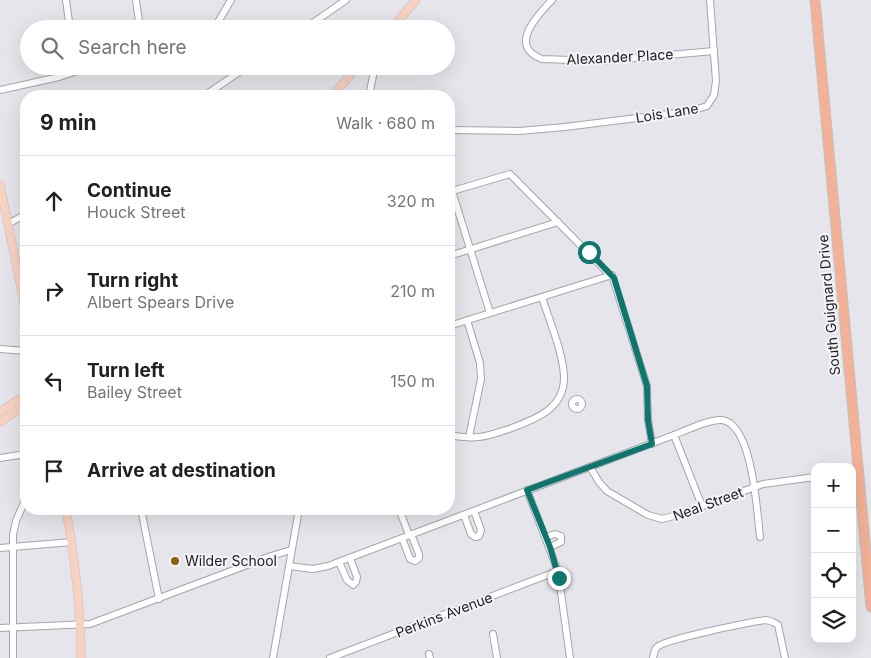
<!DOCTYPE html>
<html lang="en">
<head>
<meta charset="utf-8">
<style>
	body { margin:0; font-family:Inter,sans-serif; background:#f2f2f2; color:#202124 }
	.controls { position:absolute; right:15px; bottom:15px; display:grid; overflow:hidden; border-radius:10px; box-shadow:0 5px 20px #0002 }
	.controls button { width:45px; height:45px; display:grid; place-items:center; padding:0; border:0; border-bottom:1px solid #e0e0e0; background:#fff; color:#202124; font:25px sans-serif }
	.stop { position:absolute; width:15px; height:15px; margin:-11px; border:4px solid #0f766e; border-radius:50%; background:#fff }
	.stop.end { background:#0f766e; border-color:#fff; box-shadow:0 1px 5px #0008 }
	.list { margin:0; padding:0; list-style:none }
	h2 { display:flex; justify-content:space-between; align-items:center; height:65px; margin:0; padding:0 20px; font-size:21px }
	h2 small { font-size:16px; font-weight:400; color:#757577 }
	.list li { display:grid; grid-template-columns:32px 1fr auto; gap:15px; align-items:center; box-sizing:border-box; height:90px; padding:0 20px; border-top:1px solid #e0e0e0 }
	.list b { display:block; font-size:19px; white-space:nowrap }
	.list p { margin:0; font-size:16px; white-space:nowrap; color:#757577 }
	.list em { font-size:16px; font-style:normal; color:#757577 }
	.icon { flex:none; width:28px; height:28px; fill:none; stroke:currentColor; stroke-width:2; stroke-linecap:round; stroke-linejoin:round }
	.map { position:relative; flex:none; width:871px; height:658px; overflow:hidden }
	.search { position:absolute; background:#fff; box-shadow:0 5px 20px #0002; left:20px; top:20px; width:435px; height:55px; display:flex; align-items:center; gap:12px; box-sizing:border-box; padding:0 18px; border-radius:28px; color:#757577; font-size:19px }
	.panel { position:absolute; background:#fff; box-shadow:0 5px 20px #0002; left:20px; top:90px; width:435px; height:425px; border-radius:20px }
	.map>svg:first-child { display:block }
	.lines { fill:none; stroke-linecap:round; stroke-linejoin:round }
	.minor-casing { stroke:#a5a5ab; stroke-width:8 }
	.major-casing { stroke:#c1c1c2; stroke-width:9 }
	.highway-casing { stroke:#c1c1c2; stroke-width:11 }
	.minor { stroke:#fff; stroke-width:6 }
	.major { stroke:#f8d1c1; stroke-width:8 }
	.highway { stroke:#f3b297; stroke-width:9 }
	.route { stroke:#0f766e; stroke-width:6 }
	.poi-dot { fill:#915e0f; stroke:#f3f3f8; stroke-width:2 }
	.labels { text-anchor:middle; stroke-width:4; stroke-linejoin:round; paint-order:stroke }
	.street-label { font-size:14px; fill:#222224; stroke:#f3f3f8 }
	.poi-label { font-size:14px; fill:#222224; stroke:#f3f3f8; text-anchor:start }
</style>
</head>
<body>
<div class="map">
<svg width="871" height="658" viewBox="0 0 871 658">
	<rect width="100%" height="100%" fill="#e5e5eb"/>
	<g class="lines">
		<defs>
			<g id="minor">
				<path d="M 66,0 L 70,29"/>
				<path d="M 136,0 L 140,29"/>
				<path d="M 552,0 C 538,15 507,46 542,59 L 601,61 L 714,51"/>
				<path d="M 214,29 L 231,0"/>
				<path d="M 304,29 L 346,0"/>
				<path d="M 0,90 L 59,77 L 93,66"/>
				<path d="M 204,96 L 248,66"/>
				<path d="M 369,96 L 373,76 L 372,66"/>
				<path d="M 449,130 L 519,131 L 565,127 L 669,114 L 691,111 L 707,106 L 714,95 L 716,81 L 710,0"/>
				<path d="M 452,191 L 490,313"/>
				<path d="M 449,192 L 510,174 L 613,278 L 647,386 L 648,420 L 652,444"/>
				<path d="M 8,224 L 26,214"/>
				<path d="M 449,256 L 558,222"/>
				<path d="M 467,320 L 480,363 L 481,379 L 469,437"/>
				<path d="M 449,326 L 612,275"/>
				<path d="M 0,349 L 26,351"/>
				<circle cx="577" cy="404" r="5"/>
				<path d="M 449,435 C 459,437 469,438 479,437 C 489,436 499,432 509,429 C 533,420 564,410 564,378 C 564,355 549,320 542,297"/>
				<path d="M 674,435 L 702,506"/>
				<path d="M 0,458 L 26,454"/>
				<path d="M 590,467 L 599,482 L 607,491 L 648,515 L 662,519 L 681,514 L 763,484 L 815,477"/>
				<path d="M 527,490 L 558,571 L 570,658"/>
				<path d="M 141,509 L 159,599"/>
				<path d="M 399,509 L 409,535"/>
				<path d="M 464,515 L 471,534 L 475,537 L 479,536 L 481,530 L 474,511"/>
				<path d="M 546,537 L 555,534 L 561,536 L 561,542 L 550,547"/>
				<path d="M 402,538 L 410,559 L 415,561 L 419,558 L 419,554 L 411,534"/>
				<path d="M 0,548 L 72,542"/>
				<path d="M 339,562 L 347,580 L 353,585 L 356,582 L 357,577 L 350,558"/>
				<path d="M 289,566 L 313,569 L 328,566 L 674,435 C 687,430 709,419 722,420 C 753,424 757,513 760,537"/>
				<path d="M 0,628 L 90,624 L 271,556 L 291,550"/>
				<path d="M 493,634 L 497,658"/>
				<path d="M 429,654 L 430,658"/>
				<path d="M 13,658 L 13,535 L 16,521 L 26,498"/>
				<path d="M 273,658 L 299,509"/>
				<path d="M 330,658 L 558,571"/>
				<path d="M 653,658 C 654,654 654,650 657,647 C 666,639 750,622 766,620 L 773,622 L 778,625 L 785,658"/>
			</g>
			<g id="major">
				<path d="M 391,29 L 416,0"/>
				<path d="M 332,96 L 358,66"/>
				<path d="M 0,185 L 26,312"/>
				<path d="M 0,412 L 26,395"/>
				<path d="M 0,422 L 26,404"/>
				<path d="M 66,509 C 75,560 81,606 81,658"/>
			</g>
			<path id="highway" d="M 815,0 L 871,607"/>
		</defs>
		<use href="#minor" class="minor-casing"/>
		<use href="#major" class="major-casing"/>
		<use href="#highway" class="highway-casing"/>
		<use href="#minor" class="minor"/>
		<use href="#major" class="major"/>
		<use href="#highway" class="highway"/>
	</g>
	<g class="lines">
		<path class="route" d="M 559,578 L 550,547 L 527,490 L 652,444 L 648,420 L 647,386 L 614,278 L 589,252"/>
	</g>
	<circle class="poi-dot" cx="175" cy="561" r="5"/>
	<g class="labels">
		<g class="street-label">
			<text transform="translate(620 57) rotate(-3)" y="5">Alexander Place</text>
			<text transform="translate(667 113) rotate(-9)" y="5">Lois Lane</text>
			<text transform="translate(829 305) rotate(-95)" y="5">South Guignard Drive</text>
			<text transform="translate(708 504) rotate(-20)" y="5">Neal Street</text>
			<text transform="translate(444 615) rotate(-21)" y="5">Perkins Avenue</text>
		</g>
		<g class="poi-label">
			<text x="185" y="566">Wilder School</text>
		</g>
	</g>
</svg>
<div class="controls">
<button>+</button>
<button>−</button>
<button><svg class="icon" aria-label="locate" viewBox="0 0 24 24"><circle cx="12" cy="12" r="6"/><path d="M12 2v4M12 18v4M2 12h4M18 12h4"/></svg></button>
<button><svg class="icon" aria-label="layers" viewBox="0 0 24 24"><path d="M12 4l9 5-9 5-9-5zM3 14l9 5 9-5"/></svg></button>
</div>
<div class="stop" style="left:589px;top:252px"></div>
<div class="stop end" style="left:559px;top:578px"></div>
<div class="search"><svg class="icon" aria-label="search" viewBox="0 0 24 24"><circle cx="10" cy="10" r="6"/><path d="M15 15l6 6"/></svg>Search here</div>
<section class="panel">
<h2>9 min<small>Walk · 680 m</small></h2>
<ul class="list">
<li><svg class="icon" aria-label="ahead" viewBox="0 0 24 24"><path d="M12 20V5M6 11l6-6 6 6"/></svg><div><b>Continue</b><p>Houck Street</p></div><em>320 m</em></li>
<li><svg class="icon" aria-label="right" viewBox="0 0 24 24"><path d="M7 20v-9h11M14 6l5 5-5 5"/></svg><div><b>Turn right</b><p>Albert Spears Drive</p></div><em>210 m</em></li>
<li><svg class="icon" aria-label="left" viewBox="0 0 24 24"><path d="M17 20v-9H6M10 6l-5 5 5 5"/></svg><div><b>Turn left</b><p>Bailey Street</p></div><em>150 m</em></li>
<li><svg class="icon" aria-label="arrive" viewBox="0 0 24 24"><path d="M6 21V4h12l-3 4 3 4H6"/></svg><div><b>Arrive at destination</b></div></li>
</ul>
</section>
</div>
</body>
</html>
